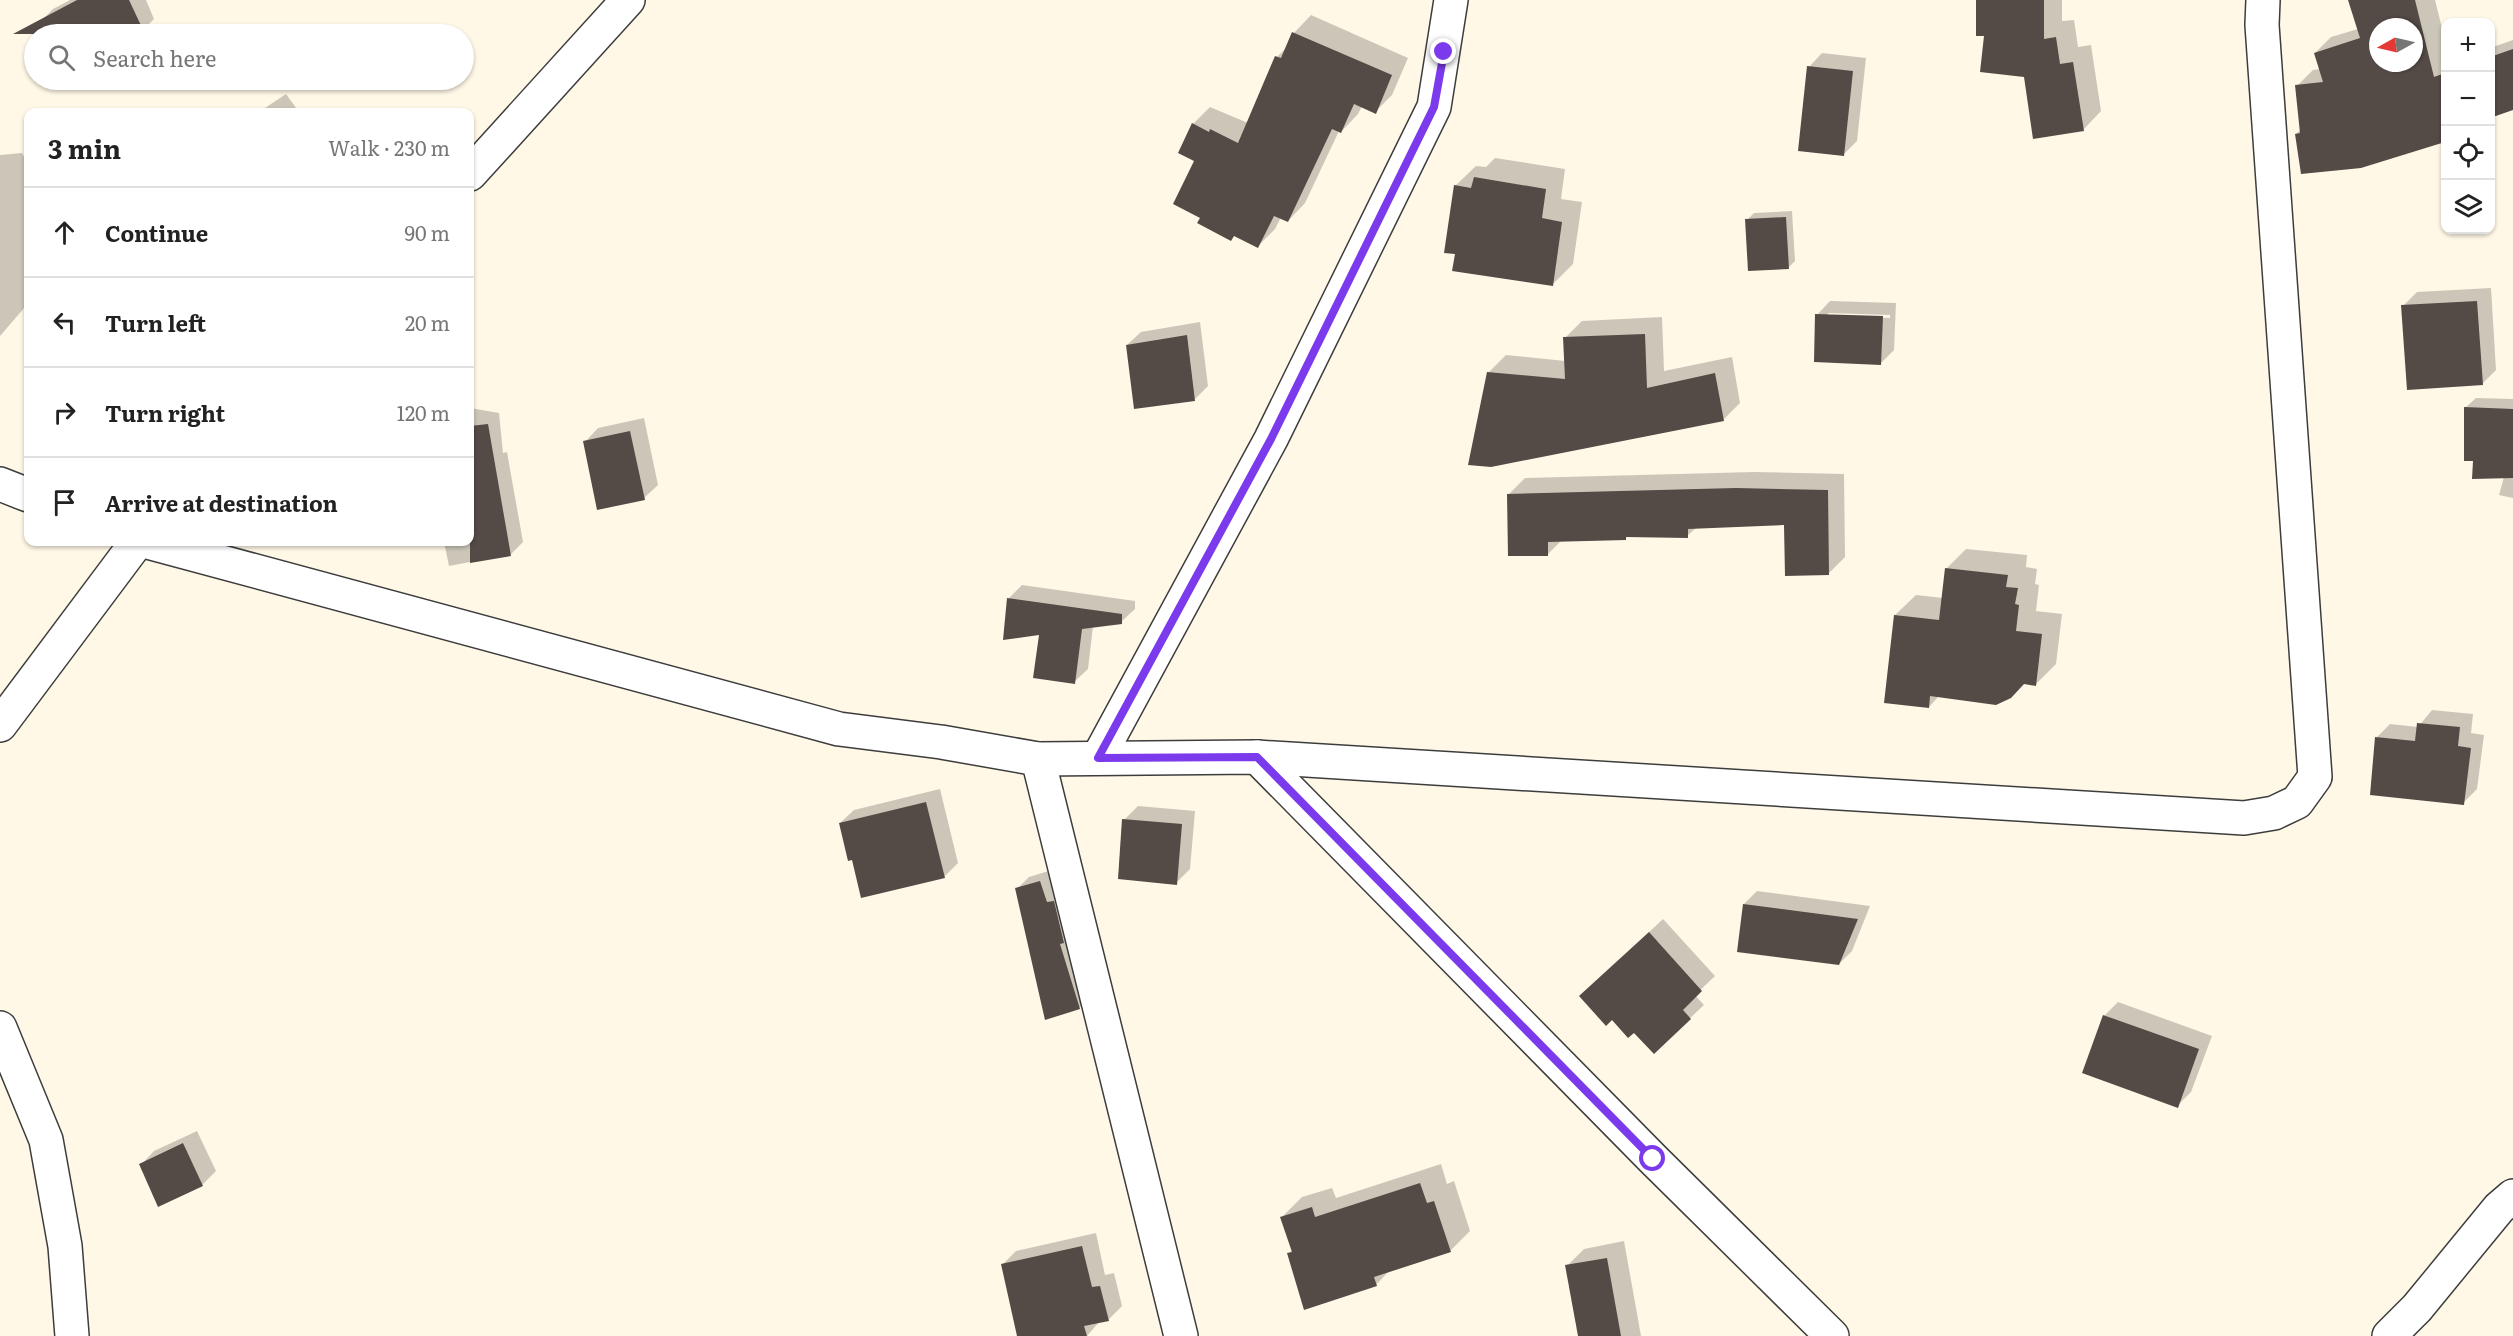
<!DOCTYPE html>
<html lang="en">
<head>
<meta charset="utf-8">
<style>
	body { margin:0; font-family:Literata,serif; background:#f6f6f6; color:#222 }
	.controls { position:absolute; right:18px; top:18px; display:grid; overflow:hidden; border-radius:12px; box-shadow:0 2px 4px #0004 }
	.controls button { width:54px; height:54px; display:grid; place-items:center; padding:0; border:0; border-bottom:2px solid #e0e0e0; background:#fff; color:#222; font:30px sans-serif }
	.compass { position:absolute; left:2369px; top:18px; width:54px; height:54px; border-radius:50%; background:#fff; box-shadow:0 2px 4px #0004; rotate:262deg }
	.stop { position:absolute; width:18px; height:18px; margin:-14px; border:4px solid #7c3aed; border-radius:50%; background:#fff }
	.stop.end { background:#7c3aed; border-color:#fff; box-shadow:0 2px 6px #0008 }
	.list { margin:0; padding:0; list-style:none }
	h2 { display:flex; justify-content:space-between; align-items:center; height:78px; margin:0; padding:0 24px; font-size:26px }
	h2 small { font-size:20px; font-weight:400; color:#767676 }
	.list li { display:grid; grid-template-columns:39px 1fr auto; gap:18px; align-items:center; box-sizing:border-box; height:90px; padding:0 24px; border-top:2px solid #e0e0e0 }
	.list b { display:block; font-size:22px; white-space:nowrap }
	.list em { font-size:20px; font-style:normal; color:#767676 }
	.icon { flex:none; width:33px; height:33px; fill:none; stroke:currentColor; stroke-width:2; stroke-linecap:round; stroke-linejoin:round }
	.map { position:relative; flex:none; width:2513px; height:1336px; overflow:hidden }
	.search { position:absolute; background:#fff; box-shadow:0 2px 4px #0004; left:24px; top:24px; width:450px; height:66px; display:flex; align-items:center; gap:15px; box-sizing:border-box; padding:0 21px; border-radius:33px; color:#767676; font-size:22px }
	.panel { position:absolute; background:#fff; box-shadow:0 2px 4px #0004; left:24px; top:108px; width:450px; height:438px; border-radius:12px }
	.map>svg:first-child { display:block }
	.shadow { fill:#0003; fill-rule:evenodd }
	.building { fill:#544a46; fill-rule:evenodd }
	.lines { fill:none; stroke-linecap:round; stroke-linejoin:round }
	.minor-casing { stroke:#3d3d3d; stroke-width:36 }
	.minor { stroke:#fff; stroke-width:33 }
	.route { stroke:#7c3aed; stroke-width:8 }
</style>
</head>
<body>
<div class="map">
<svg width="2513" height="1336" viewBox="0 0 2513 1336">
	<rect width="100%" height="100%" fill="#fff8e7"/>
	<g class="shadow">
		<path d="M 70,0 L 146,0 L 154,19 L 143,30 L 134,34 L 50,34 L 42,20 L 53,9 Z"/>
		<path d="M 1978,0 L 2062,0 L 2062,21 L 2074,20 L 2078,47 L 2091,45 L 2101,111 L 2083,130 L 1985,35 Z"/>
		<path d="M 2350,0 L 2435,0 L 2446,44 L 2446,137 L 2441,142 L 2296,134 L 2301,129 L 2297,86 L 2313,70 L 2320,69 L 2315,53 L 2331,37 L 2358,29 ZM 2378,27 L 2414,27 L 2414,63 L 2378,63 Z"/>
		<path d="M 1311,15 L 1408,58 L 1392,95 L 1375,112 L 1362,106 L 1358,114 L 1341,132 L 1339,131 L 1305,203 L 1288,221 L 1281,217 L 1275,229 L 1258,246 L 1202,217 L 1193,124 L 1210,107 L 1248,123 L 1277,57 L 1288,46 L 1294,33 Z"/>
		<path d="M 2513,40 L 2513,108 L 2490,116 L 2490,48 Z"/>
		<path d="M 1822,53 L 1866,58 L 1857,141 L 1844,154 L 1809,67 Z"/>
		<path d="M 286,94 L 299,112 L 259,112 Z"/>
		<path d="M 22,153 L 28,164 L 28,312 L 25,307 L 0,336 L 0,155 Z"/>
		<path d="M 1495,158 L 1565,169 L 1561,199 L 1582,202 L 1573,264 L 1552,285 L 1457,253 L 1455,186 L 1476,166 L 1486,167 Z"/>
		<path d="M 1792,211 L 1795,261 L 1789,267 L 1747,220 L 1754,213 Z"/>
		<path d="M 2491,288 L 2496,370 L 2482,384 L 2403,306 L 2417,292 Z"/>
		<path d="M 1830,301 L 1896,303 L 1894,350 L 1880,364 L 1817,315 ZM 1828,313 L 1890,315 L 1890,318 L 1828,316 Z"/>
		<path d="M 1662,317 L 1664,371 L 1732,357 L 1740,403 L 1723,420 L 1488,373 L 1506,355 L 1565,361 L 1565,338 L 1582,321 Z"/>
		<path d="M 1200,322 L 1208,386 L 1194,400 L 1127,345 L 1141,332 Z"/>
		<path d="M 2476,398 L 2513,399 L 2513,498 L 2499,495 L 2504,477 L 2474,460 L 2465,408 Z"/>
		<path d="M 470,408 L 499,413 L 503,453 L 507,452 L 523,542 L 511,554 L 449,566 L 444,542 L 470,542 Z"/>
		<path d="M 644,418 L 658,485 L 644,498 L 585,442 L 598,428 Z"/>
		<path d="M 1754,472 L 1844,474 L 1845,557 L 1829,573 L 1786,524 L 1696,528 L 1687,536 L 1628,535 L 1626,538 L 1562,540 L 1548,554 L 1508,495 L 1525,478 Z"/>
		<path d="M 1966,549 L 2027,555 L 2026,567 L 2037,569 L 2035,584 L 2039,585 L 2036,611 L 2062,614 L 2056,664 L 2036,684 L 2024,683 L 1939,696 L 1929,707 L 1895,615 L 1916,595 L 1943,598 L 1946,569 Z"/>
		<path d="M 1022,585 L 1135,601 L 1135,609 L 1121,622 L 1093,626 L 1088,669 L 1074,682 L 1041,634 L 1009,598 Z"/>
		<path d="M 2432,710 L 2473,714 L 2471,733 L 2484,735 L 2477,789 L 2463,803 L 2377,737 L 2390,724 L 2418,727 Z"/>
		<path d="M 940,789 L 958,863 L 944,877 L 854,858 L 840,823 L 854,810 Z"/>
		<path d="M 1138,806 L 1195,811 L 1190,869 L 1176,883 L 1124,820 Z"/>
		<path d="M 1052,870 L 1091,996 L 1079,1008 L 1017,889 L 1029,877 Z"/>
		<path d="M 1757,891 L 1870,906 L 1852,951 L 1839,964 L 1744,904 Z"/>
		<path d="M 1663,919 L 1715,976 L 1695,995 L 1704,1005 L 1654,1052 L 1634,1031 L 1612,1018 L 1595,983 Z"/>
		<path d="M 2118,1002 L 2212,1036 L 2191,1092 L 2177,1106 L 2104,1016 Z"/>
		<path d="M 197,1131 L 216,1171 L 202,1185 L 141,1165 L 154,1151 Z"/>
		<path d="M 1441,1164 L 1447,1184 L 1454,1181 L 1470,1231 L 1450,1251 L 1390,1270 L 1376,1285 L 1288,1254 L 1292,1250 L 1282,1217 L 1302,1197 L 1332,1188 L 1336,1198 Z"/>
		<path d="M 1096,1233 L 1105,1275 L 1114,1273 L 1122,1306 L 1108,1320 L 1100,1321 L 1087,1336 L 1019,1336 L 1002,1265 L 1016,1251 Z"/>
		<path d="M 1624,1241 L 1641,1336 L 1580,1336 L 1567,1266 L 1584,1249 Z"/>
	</g>
	<g class="building">
		<path d="M 77,0 L 129,0 L 145,34 L 13,34 Z"/>
		<path d="M 1976,0 L 2044,0 L 2044,39 L 2056,37 L 2060,64 L 2073,62 L 2084,131 L 2033,139 L 2024,77 L 1980,72 L 1984,36 L 1976,36 Z"/>
		<path d="M 2348,0 L 2415,0 L 2434,77 L 2445,73 L 2445,142 L 2361,168 L 2301,174 L 2295,134 L 2300,133 L 2295,85 L 2323,82 L 2314,53 L 2360,38 ZM 2378,27 L 2414,27 L 2414,63 L 2378,63 Z"/>
		<path d="M 1292,32 L 1392,75 L 1376,114 L 1354,104 L 1341,133 L 1332,129 L 1288,222 L 1274,216 L 1258,248 L 1234,236 L 1231,241 L 1197,223 L 1200,218 L 1173,204 L 1194,161 L 1178,153 L 1192,123 L 1209,132 L 1210,129 L 1238,143 L 1275,56 L 1281,58 Z"/>
		<path d="M 2513,49 L 2513,110 L 2490,118 L 2490,57 Z"/>
		<path d="M 1807,66 L 1853,71 L 1844,156 L 1798,151 Z"/>
		<path d="M 1474,177 L 1546,189 L 1542,218 L 1562,222 L 1553,286 L 1452,271 L 1455,254 L 1444,253 L 1454,185 L 1471,188 Z"/>
		<path d="M 1786,217 L 1789,269 L 1748,271 L 1745,219 Z"/>
		<path d="M 2477,301 L 2483,385 L 2407,390 L 2401,305 Z"/>
		<path d="M 1815,314 L 1883,316 L 1881,365 L 1814,362 Z"/>
		<path d="M 1645,334 L 1647,388 L 1715,373 L 1724,421 L 1491,467 L 1468,465 L 1487,372 L 1565,379 L 1563,337 Z"/>
		<path d="M 1187,335 L 1195,401 L 1134,409 L 1126,345 Z"/>
		<path d="M 2464,407 L 2513,409 L 2513,478 L 2472,479 L 2473,461 L 2464,461 Z"/>
		<path d="M 488,424 L 511,556 L 470,563 L 470,426 Z"/>
		<path d="M 630,431 L 645,500 L 597,510 L 583,441 Z"/>
		<path d="M 1736,488 L 1828,490 L 1829,575 L 1785,576 L 1784,525 L 1688,529 L 1688,538 L 1626,537 L 1626,540 L 1548,542 L 1548,556 L 1508,556 L 1507,494 Z"/>
		<path d="M 1945,568 L 2008,575 L 2006,587 L 2018,588 L 2015,604 L 2019,605 L 2016,631 L 2042,634 L 2036,686 L 2024,684 L 2011,698 L 1996,705 L 1930,696 L 1929,708 L 1884,703 L 1894,615 L 1939,620 Z"/>
		<path d="M 1007,598 L 1122,614 L 1122,624 L 1082,629 L 1075,684 L 1033,678 L 1039,635 L 1003,640 Z"/>
		<path d="M 2417,723 L 2460,727 L 2458,746 L 2471,748 L 2464,805 L 2370,795 L 2375,737 L 2415,741 Z"/>
		<path d="M 926,802 L 945,878 L 861,898 L 852,860 L 848,861 L 839,823 Z"/>
		<path d="M 1122,819 L 1182,824 L 1177,885 L 1118,879 Z"/>
		<path d="M 1040,881 L 1047,902 L 1054,901 L 1064,943 L 1060,944 L 1080,1009 L 1045,1020 L 1015,888 Z"/>
		<path d="M 1743,904 L 1858,919 L 1839,965 L 1737,952 Z"/>
		<path d="M 1649,932 L 1702,991 L 1683,1010 L 1691,1019 L 1654,1054 L 1634,1033 L 1628,1038 L 1612,1020 L 1606,1026 L 1579,996 Z"/>
		<path d="M 2103,1015 L 2199,1049 L 2178,1108 L 2082,1073 Z"/>
		<path d="M 183,1143 L 203,1186 L 158,1207 L 139,1164 Z"/>
		<path d="M 1420,1183 L 1427,1203 L 1434,1201 L 1451,1252 L 1374,1277 L 1377,1286 L 1304,1310 L 1287,1253 L 1292,1252 L 1280,1217 L 1312,1207 L 1315,1217 Z"/>
		<path d="M 1082,1246 L 1092,1287 L 1100,1286 L 1109,1321 L 1084,1326 L 1087,1336 L 1017,1336 L 1001,1264 Z"/>
		<path d="M 1607,1258 L 1621,1336 L 1578,1336 L 1565,1265 Z"/>
	</g>
	<g class="lines">
		<defs>
			<g id="minor">
				<path d="M 470,174 L 628,0"/>
				<path d="M 0,484 L 28,495"/>
				<path d="M 148,542 L 839,729 L 941,742 L 1038,759 L 1257,757 L 2244,818 L 2274,813 L 2297,802 L 2315,777 L 2262,25 L 2263,0"/>
				<path d="M 0,725 L 137,542"/>
				<path d="M 1257,757 L 1653,1159 L 1832,1336"/>
				<path d="M 1098,758 L 1271,439 L 1434,107 L 1451,0"/>
				<path d="M 1038,759 L 1181,1336"/>
				<path d="M 0,1028 L 46,1140 L 65,1246 L 72,1336"/>
				<path d="M 2389,1336 L 2417,1308 L 2499,1208 L 2513,1196"/>
			</g>
		</defs>
		<use href="#minor" class="minor-casing"/>
		<use href="#minor" class="minor"/>
	</g>
	<g class="lines">
		<path class="route" d="M 1444,52 L 1434,107 L 1271,439 L 1098,758 L 1257,757 L 1653,1159"/>
	</g>
</svg>
<div class="controls">
<button>+</button>
<button>−</button>
<button><svg class="icon" aria-label="locate" viewBox="0 0 24 24"><circle cx="12" cy="12" r="6"/><path d="M12 2v4M12 18v4M2 12h4M18 12h4"/></svg></button>
<button><svg class="icon" aria-label="layers" viewBox="0 0 24 24"><path d="M12 4l9 5-9 5-9-5zM3 14l9 5 9-5"/></svg></button>
</div>
<svg class="compass" viewBox="-18 -18 36 36"><path d="M0-13l5 13h-10z" fill="#e53935"/><path d="M0 13l5-13h-10z" fill="#767676"/></svg>
<div class="stop" style="left:1653px;top:1159px"></div>
<div class="stop end" style="left:1444px;top:52px"></div>
<div class="search"><svg class="icon" aria-label="search" viewBox="0 0 24 24"><circle cx="10" cy="10" r="6"/><path d="M15 15l6 6"/></svg>Search here</div>
<section class="panel">
<h2>3 min<small>Walk · 230 m</small></h2>
<ul class="list">
<li><svg class="icon" aria-label="ahead" viewBox="0 0 24 24"><path d="M12 20V5M6 11l6-6 6 6"/></svg><div><b>Continue</b></div><em>90 m</em></li>
<li><svg class="icon" aria-label="left" viewBox="0 0 24 24"><path d="M17 20v-9H6M10 6l-5 5 5 5"/></svg><div><b>Turn left</b></div><em>20 m</em></li>
<li><svg class="icon" aria-label="right" viewBox="0 0 24 24"><path d="M7 20v-9h11M14 6l5 5-5 5"/></svg><div><b>Turn right</b></div><em>120 m</em></li>
<li><svg class="icon" aria-label="arrive" viewBox="0 0 24 24"><path d="M6 21V4h12l-3 4 3 4H6"/></svg><div><b>Arrive at destination</b></div></li>
</ul>
</section>
</div>
</body>
</html>
